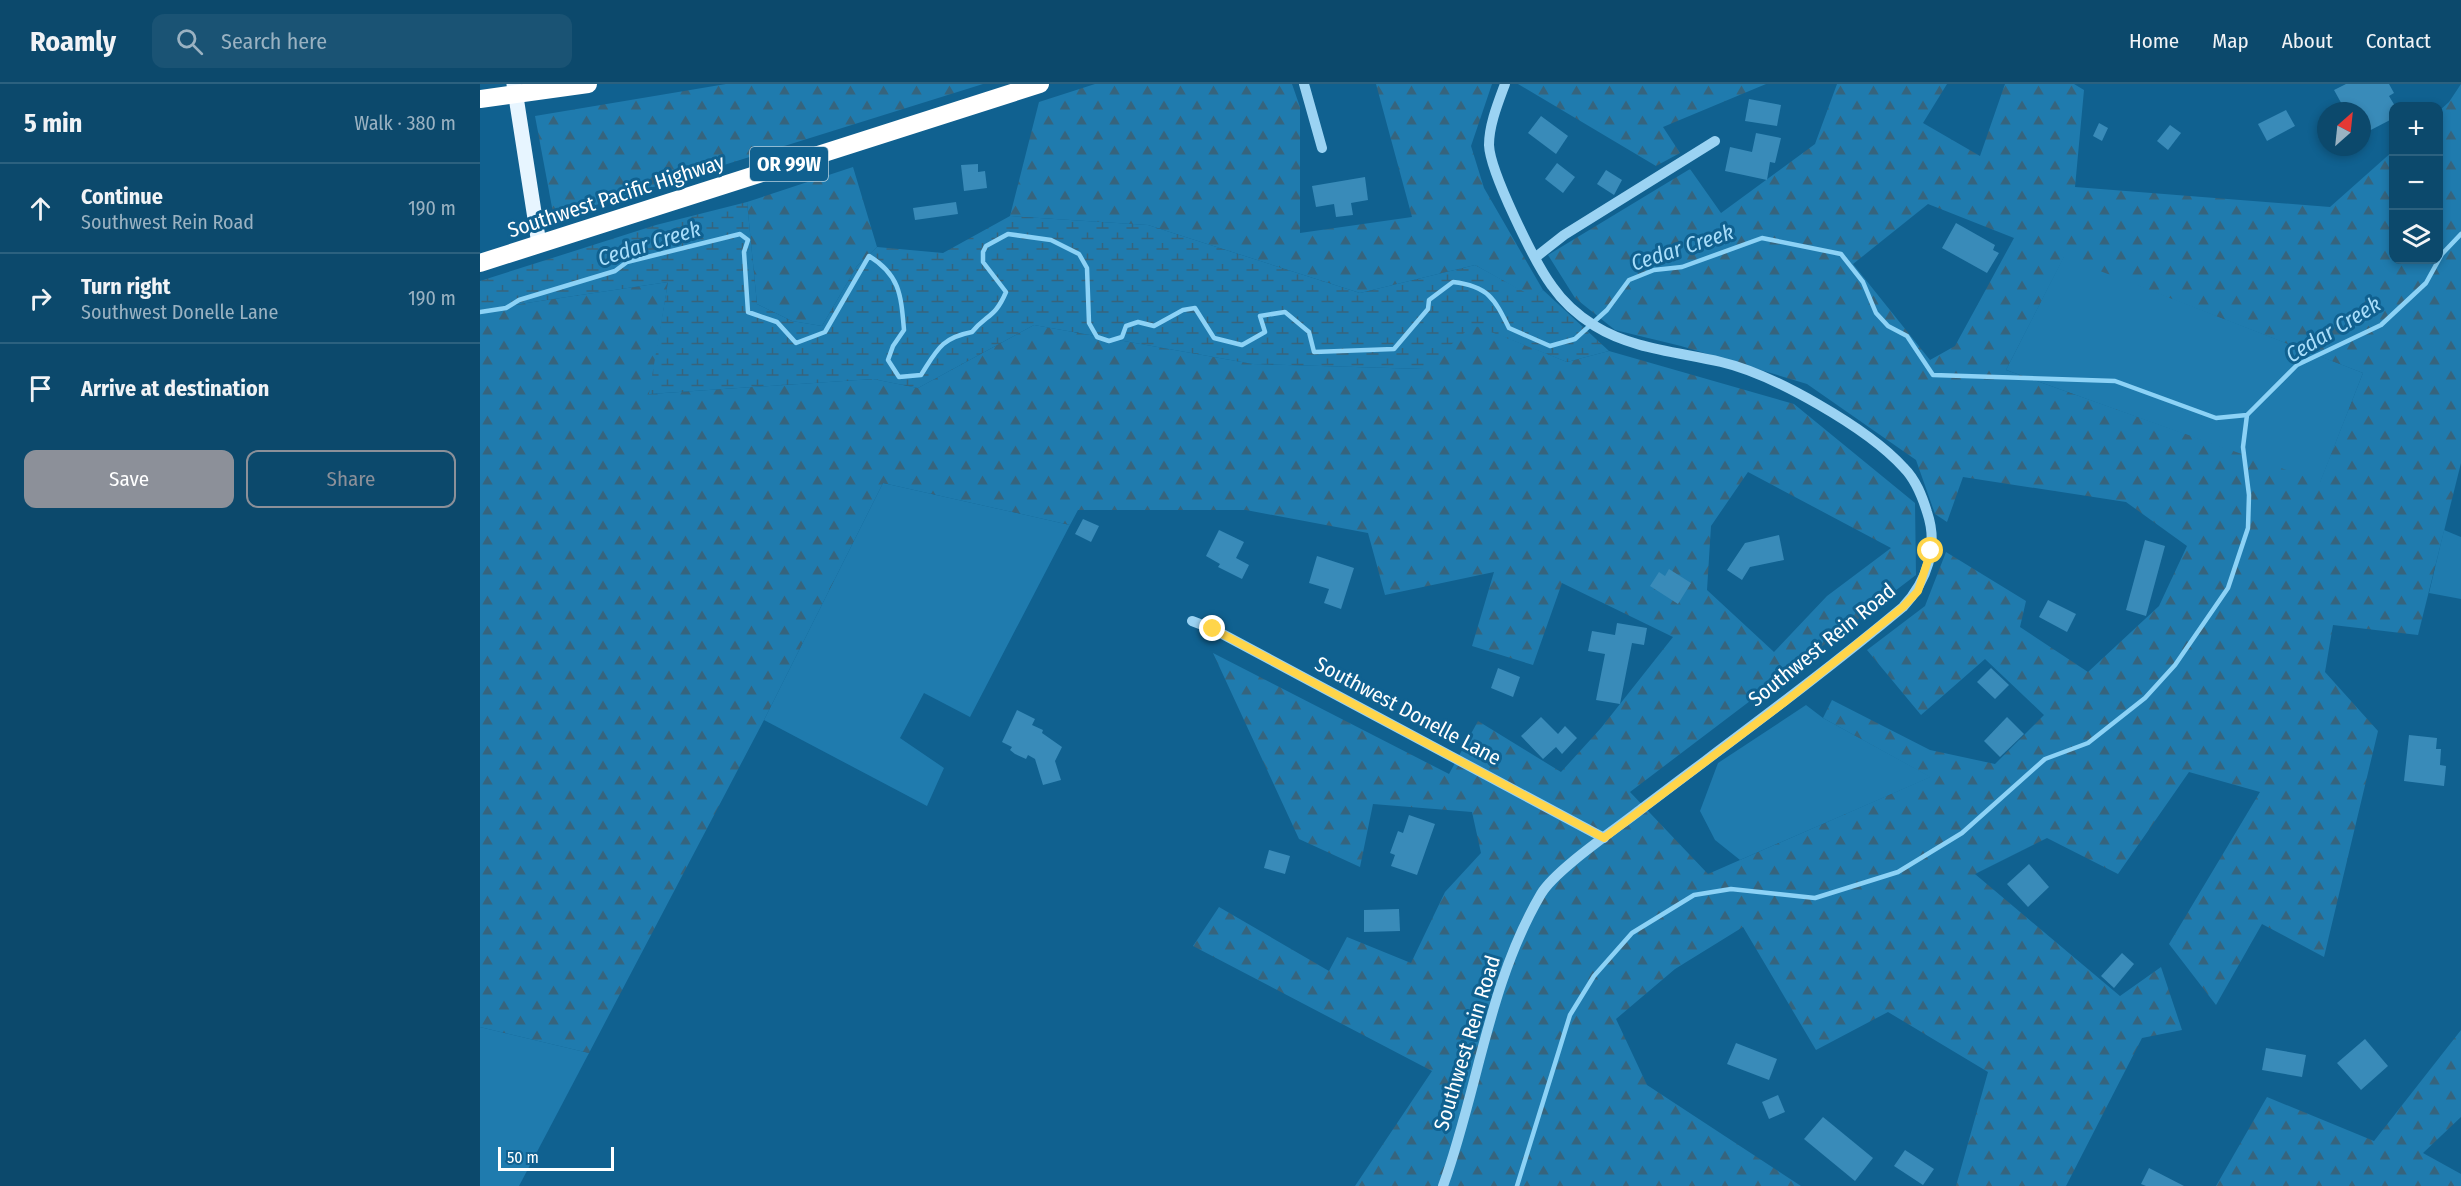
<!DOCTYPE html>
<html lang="en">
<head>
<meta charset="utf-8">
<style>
	body { margin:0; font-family:"Fira Sans Condensed",sans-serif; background:#1a5374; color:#f1f3f6 }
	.controls { position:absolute; right:18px; top:18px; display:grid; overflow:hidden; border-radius:12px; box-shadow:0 3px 9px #0003 }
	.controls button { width:54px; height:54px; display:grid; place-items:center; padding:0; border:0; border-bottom:2px solid #2c617f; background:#0c496c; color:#f1f3f6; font:30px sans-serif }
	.compass { position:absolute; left:1837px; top:18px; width:54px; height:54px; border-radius:50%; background:#0c496c; box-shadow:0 3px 9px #0003; rotate:27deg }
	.scale { position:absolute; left:18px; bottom:15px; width:116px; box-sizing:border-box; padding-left:6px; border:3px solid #fff; border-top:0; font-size:16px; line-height:21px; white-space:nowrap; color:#fff; -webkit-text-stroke:4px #106190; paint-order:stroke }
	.stop { position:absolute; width:18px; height:18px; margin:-14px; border:4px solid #ffd54a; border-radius:50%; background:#fff }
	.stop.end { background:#ffd54a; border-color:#fff; box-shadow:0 2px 6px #0008 }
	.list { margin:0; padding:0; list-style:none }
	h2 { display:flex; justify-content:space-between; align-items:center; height:78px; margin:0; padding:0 24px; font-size:26px }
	h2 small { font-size:20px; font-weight:400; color:#9ab2c2 }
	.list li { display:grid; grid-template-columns:39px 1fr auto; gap:18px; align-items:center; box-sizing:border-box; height:90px; padding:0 24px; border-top:2px solid #2c617f }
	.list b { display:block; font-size:22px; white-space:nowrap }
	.list p { margin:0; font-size:20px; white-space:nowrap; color:#9ab2c2 }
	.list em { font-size:20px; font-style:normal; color:#9ab2c2 }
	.actions { display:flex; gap:12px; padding:18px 24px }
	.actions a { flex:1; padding:14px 0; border:2px solid #8c9099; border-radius:12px; text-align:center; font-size:21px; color:#8c9099 }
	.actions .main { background:#8c9099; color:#fff }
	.icon { flex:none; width:33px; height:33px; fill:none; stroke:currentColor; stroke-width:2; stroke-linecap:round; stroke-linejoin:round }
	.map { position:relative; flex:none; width:1981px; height:1102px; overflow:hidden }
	header { display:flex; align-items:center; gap:36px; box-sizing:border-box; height:84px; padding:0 30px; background:#0c496c; border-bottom:2px solid #2c617f }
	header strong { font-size:28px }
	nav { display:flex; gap:33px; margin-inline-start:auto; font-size:21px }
	.search { width:420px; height:54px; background:#1a5374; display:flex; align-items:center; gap:15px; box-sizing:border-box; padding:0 21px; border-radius:12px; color:#9ab2c2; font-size:22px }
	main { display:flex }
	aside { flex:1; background:#0c496c }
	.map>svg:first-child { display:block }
	.grass { fill:#1f7bae }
	.forest { fill:url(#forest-firs); fill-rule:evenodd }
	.wetland { fill:url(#wetland-marsh) }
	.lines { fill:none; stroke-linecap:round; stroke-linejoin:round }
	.stream { stroke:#8cd2f6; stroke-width:4.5 }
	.building { fill:#398bb9 }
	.minor { stroke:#9bd3f3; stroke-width:10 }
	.major { stroke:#e7f5ff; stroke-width:15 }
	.highway { stroke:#fff; stroke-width:18 }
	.route { stroke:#ffd54a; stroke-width:8 }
	.labels { text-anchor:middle; stroke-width:6; stroke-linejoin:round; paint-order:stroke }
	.shield { fill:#106190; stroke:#b7d0de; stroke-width:1.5 }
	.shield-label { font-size:20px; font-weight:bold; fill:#fff }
	.street-label { font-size:21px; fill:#fff; stroke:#106190 }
	.water-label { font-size:22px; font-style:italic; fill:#a7ddfa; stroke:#106190 }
</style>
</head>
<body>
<header>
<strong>Roamly</strong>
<div class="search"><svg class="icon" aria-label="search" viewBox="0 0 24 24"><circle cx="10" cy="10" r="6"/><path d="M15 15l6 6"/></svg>Search here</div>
<nav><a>Home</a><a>Map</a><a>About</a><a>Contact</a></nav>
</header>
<main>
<aside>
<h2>5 min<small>Walk · 380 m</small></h2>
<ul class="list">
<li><svg class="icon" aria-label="ahead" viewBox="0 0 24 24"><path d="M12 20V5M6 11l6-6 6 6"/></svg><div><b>Continue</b><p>Southwest Rein Road</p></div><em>190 m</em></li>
<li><svg class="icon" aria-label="right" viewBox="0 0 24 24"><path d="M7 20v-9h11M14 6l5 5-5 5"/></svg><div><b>Turn right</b><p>Southwest Donelle Lane</p></div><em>190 m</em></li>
<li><svg class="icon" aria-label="arrive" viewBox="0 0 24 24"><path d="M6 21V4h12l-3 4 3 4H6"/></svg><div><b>Arrive at destination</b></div></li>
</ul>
<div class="actions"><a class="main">Save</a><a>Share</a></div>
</aside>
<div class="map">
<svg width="1981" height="1102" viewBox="0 0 1981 1102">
	<defs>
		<pattern id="forest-firs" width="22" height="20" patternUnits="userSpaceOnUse" patternTransform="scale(1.5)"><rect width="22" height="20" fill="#1f7bae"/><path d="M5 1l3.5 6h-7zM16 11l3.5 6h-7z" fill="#36647d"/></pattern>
		<pattern id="wetland-marsh" width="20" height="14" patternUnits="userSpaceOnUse" patternTransform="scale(1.5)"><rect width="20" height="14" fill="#1f7bae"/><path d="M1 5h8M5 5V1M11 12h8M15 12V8" fill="none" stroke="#36647d"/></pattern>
	</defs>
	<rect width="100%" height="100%" fill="#106190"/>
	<g class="grass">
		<path d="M 1584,172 L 1883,289 L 1840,399 L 1526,286 Z"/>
		<path d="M 403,399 L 590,441 L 490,633 L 444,609 L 420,654 L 464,684 L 447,722 L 284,636 Z"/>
		<path d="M 1964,446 L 1981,453 L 1981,515 L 1949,509 Z"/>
		<path d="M 1326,621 L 1343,634 L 1451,693 L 1260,776 L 1235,756 L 1220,727 L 1238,679 Z"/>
		<path d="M 0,943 L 109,969 L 39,1102 L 0,1102 Z"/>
	</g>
	<g class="forest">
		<path d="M 246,0 L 503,0 L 74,134 L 55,32 Z"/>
		<path d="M 615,0 L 812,0 L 820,23 L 820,149 L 932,133 L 896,0 L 1012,0 L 991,62 L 1004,104 L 1063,206 L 1054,214 L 995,181 L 880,209 L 668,141 L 530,132 L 559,18 Z"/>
		<path d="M 1038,0 L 1286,0 L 1183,43 L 1200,69 L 1176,82 Z"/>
		<path d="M 1357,0 L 1467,0 L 1443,39 L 1500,72 L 1525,0 L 1594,0 L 1604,6 L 1595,103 L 1850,123 L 1913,67 L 1914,176 L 1958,176 L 1959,27 L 1969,18 L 1981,0 L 1981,379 L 1938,551 L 1853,541 L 1845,588 L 1898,647 L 1844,873 L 1782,840 L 1736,921 L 1689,860 L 1780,708 L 1709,688 L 1638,790 L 1567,754 L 1495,790 L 1640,912 L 1681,883 L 1702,946 L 1662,954 L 1586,1102 L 1476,1102 L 1508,988 L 1408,928 L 1336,966 L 1263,843 L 1195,885 L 1136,935 L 1167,1001 L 1321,1102 L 875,1102 L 952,987 L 713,862 L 739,823 L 849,887 L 867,853 L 931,879 L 965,808 L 1001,769 L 992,728 L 893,720 L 880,783 L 819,755 L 733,569 L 969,690 L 998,637 L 1081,688 L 1121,644 L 1193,553 L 1082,499 L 1053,581 L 992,562 L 1014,488 L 905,511 L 888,449 L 766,426 L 598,426 L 590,441 L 403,399 L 284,636 L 109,969 L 0,943 L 0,226 L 188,198 L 170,310 L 393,295 L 438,304 L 554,241 L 773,280 L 943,285 L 993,240 L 1087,278 L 1129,267 L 1314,320 L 1435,419 L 1436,491 L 1150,708 L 1228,790 L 1450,693 L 1343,634 L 1352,616 L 1450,666 L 1515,680 L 1564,631 L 1505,575 L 1441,631 L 1387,566 L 1445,522 L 1466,468 L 1546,517 L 1540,543 L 1608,588 L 1679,522 L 1707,462 L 1646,418 L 1483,393 L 1467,438 L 1455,430 L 1436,376 L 1327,300 L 1201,262 L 1135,246 L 1095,214 L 1068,171 L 1210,85 L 1241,129 L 1335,60 ZM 1448,120 L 1534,154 L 1475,262 L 1450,276 L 1373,180 ZM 1584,173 L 1883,289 L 1840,398 L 1526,286 ZM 1268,388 L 1411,464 L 1347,512 L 1294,568 L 1227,506 L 1231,442 Z"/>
		<path d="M 373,83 L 397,163 L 377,182 L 342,242 L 312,237 L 277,220 L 267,118 Z"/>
		<path d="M 1981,946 L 1981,1033 L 1943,1069 L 1981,1090 L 1981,1102 L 1736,1102 L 1787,1013 L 1894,1057 Z"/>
	</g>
	<path class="wetland" d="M 267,118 L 277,220 L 312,237 L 342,242 L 377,182 L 397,163 L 463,169 L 530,132 L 668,141 L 880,209 L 995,181 L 1054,213 L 1063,206 L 1129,267 L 1087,278 L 993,241 L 944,285 L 773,280 L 554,241 L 438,304 L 393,295 L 169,310 L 188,198 L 0,226 L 0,197 L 176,141 Z"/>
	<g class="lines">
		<g class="stream">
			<path d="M 0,228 L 26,224 L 39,216 L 135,187 L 147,178 L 260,150 L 268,156 L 264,168 L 268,228 L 297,238 L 316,259 L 345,248 L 389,172 C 420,191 421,211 424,246 L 413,262 L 408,276 L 419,293 L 441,291 C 457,266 461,254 492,248 C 507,230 515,234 526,208 L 503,178 L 503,168 L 506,162 L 528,150 L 571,156 L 599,170 L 607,184 L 609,239 L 617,253 L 629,257 L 642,253 L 646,242 L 658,238 L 674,242 L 703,226 L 715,224 L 734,254 L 762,261 L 785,248 L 780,232 L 805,228 L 829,248 L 834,268 L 914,265 L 948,225 L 949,216 L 973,198 C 1008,202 1014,214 1029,244 L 1070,262 L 1095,255 L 1127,226 L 1149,196 L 1174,186 L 1202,183 L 1282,154 L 1361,170 L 1383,198 L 1396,229 L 1408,242 L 1427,252 L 1453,291 L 1635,297 L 1736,334 L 1767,331 L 1817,281 L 1901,241 L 1946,199 L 1962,170 L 1981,150"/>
			<path d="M 1037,1102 L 1090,931 L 1114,892 L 1152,849 L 1214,811 L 1251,805 L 1335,814 L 1418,788 L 1482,749 L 1565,675 L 1608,659 L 1665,614 L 1695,581 L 1748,504 L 1768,444 L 1769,411 L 1763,363 L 1767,331"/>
		</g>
	</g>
	<g class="building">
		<path d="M 1866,0 L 1909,0 L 1914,9 L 1909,12 L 1915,22 L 1909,29 L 1912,35 L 1885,49 L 1882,44 L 1882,27 L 1859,27 L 1864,24 L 1854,6 Z"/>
		<path d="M 1269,15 L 1301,21 L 1297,42 L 1265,37 Z"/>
		<path d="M 1806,26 L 1815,42 L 1787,57 L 1778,40 Z"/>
		<path d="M 1061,32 L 1088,52 L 1076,70 L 1048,49 Z"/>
		<path d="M 1619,39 L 1628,44 L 1622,57 L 1613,52 Z"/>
		<path d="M 1690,41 L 1701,49 L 1688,66 L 1677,57 Z"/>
		<path d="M 1276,49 L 1301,54 L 1295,79 L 1290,78 L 1287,96 L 1245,87 L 1250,63 L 1272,68 Z"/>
		<path d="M 1077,79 L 1095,93 L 1083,109 L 1065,95 Z"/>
		<path d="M 498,80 L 498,88 L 505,87 L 507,104 L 484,107 L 481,81 Z"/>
		<path d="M 1126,86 L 1142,96 L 1134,111 L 1117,100 Z"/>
		<path d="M 885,93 L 888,116 L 871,119 L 873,131 L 856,133 L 854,120 L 836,123 L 832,102 Z"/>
		<path d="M 476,118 L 478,130 L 435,136 L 433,124 Z"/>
		<path d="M 1476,139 L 1515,161 L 1513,166 L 1519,169 L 1507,189 L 1462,164 Z"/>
		<path d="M 603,435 L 619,442 L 611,458 L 595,450 Z"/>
		<path d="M 739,446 L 764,458 L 756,474 L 769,481 L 762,495 L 738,483 L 740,480 L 726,472 Z"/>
		<path d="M 1299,451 L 1304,476 L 1270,483 L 1262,496 L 1247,486 L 1265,459 Z"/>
		<path d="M 1665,456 L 1685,462 L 1666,532 L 1646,526 Z"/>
		<path d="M 837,472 L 874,484 L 861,525 L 844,519 L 849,505 L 829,499 Z"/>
		<path d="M 1189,485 L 1211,499 L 1198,520 L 1170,502 L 1179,488 L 1185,492 Z"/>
		<path d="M 1568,516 L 1596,530 L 1587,548 L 1559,533 Z"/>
		<path d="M 1137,539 L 1167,544 L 1164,561 L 1152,559 L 1140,620 L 1116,616 L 1125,570 L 1108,567 L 1112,547 L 1135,551 Z"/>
		<path d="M 1018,584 L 1040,593 L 1033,613 L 1011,604 Z"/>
		<path d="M 1511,584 L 1529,601 L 1515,615 L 1497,598 Z"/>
		<path d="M 537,626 L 555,635 L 552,641 L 563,646 L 562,649 L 582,663 L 575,677 L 581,696 L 563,701 L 555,675 L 548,671 L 546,675 L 535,670 L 530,666 L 532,663 L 522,658 Z"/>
		<path d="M 1061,633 L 1078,650 L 1085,642 L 1097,654 L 1082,670 L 1076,663 L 1063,675 L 1041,652 Z"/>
		<path d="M 1527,633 L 1544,650 L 1520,673 L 1504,657 Z"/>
		<path d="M 1929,651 L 1957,654 L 1956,665 L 1961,665 L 1960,681 L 1966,682 L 1964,702 L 1924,697 Z"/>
		<path d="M 929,731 L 955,740 L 937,791 L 911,782 L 915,771 L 910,769 L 918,747 L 923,749 Z"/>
		<path d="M 789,766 L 810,772 L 805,790 L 784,784 Z"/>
		<path d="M 1549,780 L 1569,803 L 1548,823 L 1527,800 Z"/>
		<path d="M 919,825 L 920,847 L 884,848 L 884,826 Z"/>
		<path d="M 1642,869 L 1654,880 L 1634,904 L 1621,892 Z"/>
		<path d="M 1885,955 L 1908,982 L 1881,1006 L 1857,979 Z"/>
		<path d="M 1256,959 L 1297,975 L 1289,996 L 1247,980 Z"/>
		<path d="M 1786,964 L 1826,971 L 1822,993 L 1782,986 Z"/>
		<path d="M 1298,1011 L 1305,1028 L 1289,1035 L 1282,1018 Z"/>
		<path d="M 1343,1033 L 1393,1074 L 1375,1097 L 1324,1055 Z"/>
		<path d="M 1425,1066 L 1454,1085 L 1443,1101 L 1414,1082 Z"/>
		<path d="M 1669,1084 L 1704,1102 L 1666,1102 L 1661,1100 Z"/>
	</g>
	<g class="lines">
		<g class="minor">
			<path d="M 824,0 L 842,64"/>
			<path d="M 1056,173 L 1084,151 L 1235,57"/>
			<path d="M 712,537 L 733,545 L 1124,754"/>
			<path d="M 963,1102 C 998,1006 1008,900 1061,810 C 1076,785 1139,743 1164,723 C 1251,657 1339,593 1423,523 C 1447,497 1459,463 1447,428 C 1442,412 1436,396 1424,384 C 1388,344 1293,290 1241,278 C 1199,268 1152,265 1115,242 C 1099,232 1083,218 1072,202 C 1055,179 1010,88 1009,61 C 1009,41 1018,19 1025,0"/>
		</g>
		<path class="major" d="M 34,0 L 59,160"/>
		<g class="highway">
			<path d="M 0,15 L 108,0"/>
			<path d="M 0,179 L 560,0"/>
		</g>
	</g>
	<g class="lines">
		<path class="route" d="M 733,545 L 1124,754 L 1306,617 L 1423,523 L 1438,507 L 1451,467"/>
	</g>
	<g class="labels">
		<rect class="shield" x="270" y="63" width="78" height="34" rx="4.5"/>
		<g class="shield-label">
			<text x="309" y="87">OR 99W</text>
		</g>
		<g class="street-label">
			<text transform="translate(136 112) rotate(-18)" y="7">Southwest Pacific Highway</text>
			<text transform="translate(1342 561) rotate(-39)" y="7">Southwest Rein Road</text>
			<text transform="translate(928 627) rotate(28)" y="7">Southwest Donelle Lane</text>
			<text transform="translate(987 959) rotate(-73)" y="7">Southwest Rein Road</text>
		</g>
		<g class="water-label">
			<text transform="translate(169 159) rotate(-17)" y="8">Cedar Creek</text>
			<text transform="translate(1202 163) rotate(-18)" y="8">Cedar Creek</text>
			<text transform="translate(1853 245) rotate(-31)" y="8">Cedar Creek</text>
		</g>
	</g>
</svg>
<div class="controls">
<button>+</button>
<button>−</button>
<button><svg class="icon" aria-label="layers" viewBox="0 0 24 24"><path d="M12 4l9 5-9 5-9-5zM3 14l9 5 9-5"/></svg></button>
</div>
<svg class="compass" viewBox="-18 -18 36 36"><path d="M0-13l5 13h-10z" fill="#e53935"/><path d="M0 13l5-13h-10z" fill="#9ab2c2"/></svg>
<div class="scale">50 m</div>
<div class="stop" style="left:1451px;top:467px"></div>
<div class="stop end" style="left:733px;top:545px"></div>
</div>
</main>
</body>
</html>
